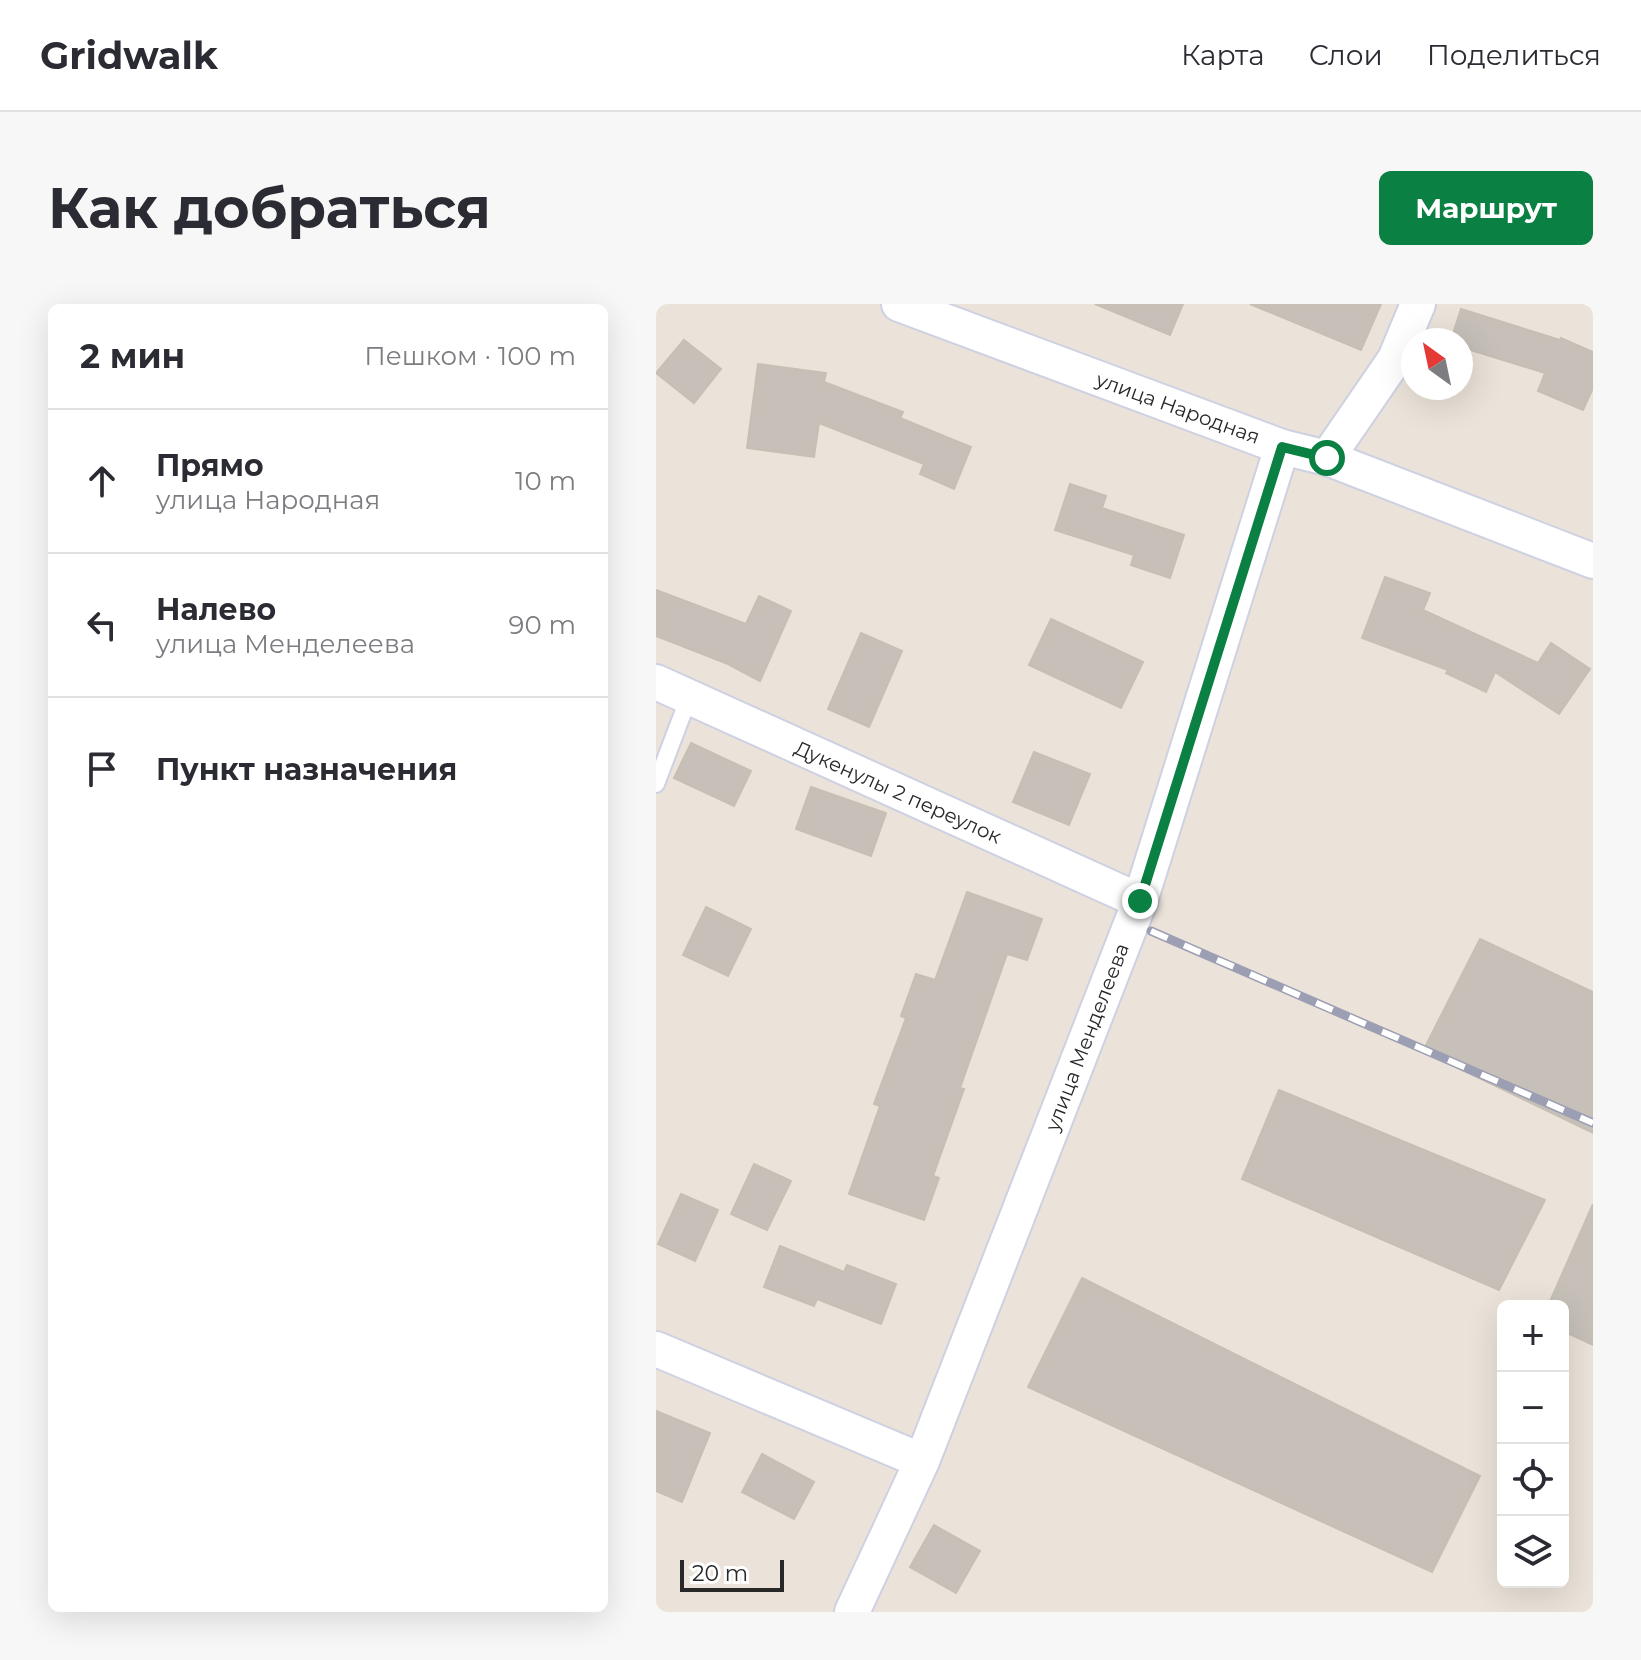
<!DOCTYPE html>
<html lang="ru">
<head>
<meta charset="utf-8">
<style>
	body { margin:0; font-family:Montserrat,sans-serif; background:#f7f7f7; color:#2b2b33 }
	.controls { position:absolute; right:24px; bottom:24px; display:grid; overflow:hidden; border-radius:12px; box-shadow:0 8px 32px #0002 }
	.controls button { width:72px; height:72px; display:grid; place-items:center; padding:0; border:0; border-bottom:2px solid #e1e1e2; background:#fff; color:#2b2b33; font:40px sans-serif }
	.compass { position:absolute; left:745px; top:24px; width:72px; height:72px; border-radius:50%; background:#fff; box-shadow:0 8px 32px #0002; rotate:327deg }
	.scale { position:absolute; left:24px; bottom:20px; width:104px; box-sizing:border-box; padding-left:8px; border:4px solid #282828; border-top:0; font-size:22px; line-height:28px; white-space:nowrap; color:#282828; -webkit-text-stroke:6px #fff; paint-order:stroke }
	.stop { position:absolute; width:24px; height:24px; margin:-18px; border:6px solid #0b8043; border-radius:50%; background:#fff }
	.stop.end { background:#0b8043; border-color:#fff; box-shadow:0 2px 8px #0008 }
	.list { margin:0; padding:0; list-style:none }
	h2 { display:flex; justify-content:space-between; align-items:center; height:104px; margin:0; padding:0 32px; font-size:34px }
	h2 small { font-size:26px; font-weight:400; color:#7c7c81 }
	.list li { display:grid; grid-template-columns:52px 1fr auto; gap:24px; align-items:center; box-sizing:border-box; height:144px; padding:0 32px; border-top:2px solid #e1e1e2 }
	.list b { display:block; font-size:30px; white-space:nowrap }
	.list p { margin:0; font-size:26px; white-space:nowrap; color:#7c7c81 }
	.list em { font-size:26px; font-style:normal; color:#7c7c81 }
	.icon { flex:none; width:44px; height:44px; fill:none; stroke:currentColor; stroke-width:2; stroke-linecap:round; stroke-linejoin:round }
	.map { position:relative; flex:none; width:937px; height:1308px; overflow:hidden; border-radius:12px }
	header { display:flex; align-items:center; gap:48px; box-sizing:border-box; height:112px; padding:0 40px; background:#fff; border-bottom:2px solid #e1e1e2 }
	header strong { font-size:38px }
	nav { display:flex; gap:44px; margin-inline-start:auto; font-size:28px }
	.intro { display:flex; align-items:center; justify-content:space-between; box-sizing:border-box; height:192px; padding:0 48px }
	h1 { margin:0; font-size:56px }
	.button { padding:20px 36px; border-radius:12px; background:#0b8043; color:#fff; font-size:28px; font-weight:700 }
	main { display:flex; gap:48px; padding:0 48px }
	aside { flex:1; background:#fff; border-radius:12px; box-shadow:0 8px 32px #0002 }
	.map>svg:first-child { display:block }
	.building { fill:#c6c0b9; stroke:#c6bfb3; stroke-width:2 }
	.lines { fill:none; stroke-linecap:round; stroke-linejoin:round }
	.service-casing { stroke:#ced1e1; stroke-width:20 }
	.minor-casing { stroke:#ced1e1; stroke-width:38 }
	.service { stroke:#fff; stroke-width:16 }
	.minor { stroke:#fff; stroke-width:34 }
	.rail-casing { stroke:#9c9fb3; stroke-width:9 }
	.rail { stroke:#fff; stroke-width:6; stroke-dasharray:18; stroke-linecap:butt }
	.route { stroke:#0b8043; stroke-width:10 }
	.labels { text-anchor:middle; stroke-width:6; stroke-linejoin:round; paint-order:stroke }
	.street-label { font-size:20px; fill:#282828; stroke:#fff }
</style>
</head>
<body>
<header>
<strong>Gridwalk</strong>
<nav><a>Карта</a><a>Слои</a><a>Поделиться</a></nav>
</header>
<div class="intro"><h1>Как добраться</h1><a class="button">Маршрут</a></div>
<main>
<aside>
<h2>2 мин<small>Пешком · 100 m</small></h2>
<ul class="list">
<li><svg class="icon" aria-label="ahead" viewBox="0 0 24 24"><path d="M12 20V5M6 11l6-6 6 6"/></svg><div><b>Прямо</b><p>улица Народная</p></div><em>10 m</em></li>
<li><svg class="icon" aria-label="left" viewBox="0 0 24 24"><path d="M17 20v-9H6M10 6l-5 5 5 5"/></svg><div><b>Налево</b><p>улица Менделеева</p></div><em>90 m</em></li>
<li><svg class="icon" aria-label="arrive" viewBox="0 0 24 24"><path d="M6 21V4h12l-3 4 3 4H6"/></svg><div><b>Пункт назначения</b></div></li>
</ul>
</aside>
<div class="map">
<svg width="937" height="1308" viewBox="0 0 937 1308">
	<rect width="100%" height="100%" fill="#ebe3d9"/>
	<g class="building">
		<path d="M 439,0 L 527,0 L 514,31 Z"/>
		<path d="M 594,0 L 725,0 L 705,46 Z"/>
		<path d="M 805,5 L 904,36 L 905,34 L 937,48 L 937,84 L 927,106 L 882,87 L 889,69 L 805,43 L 805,36 L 795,36 Z"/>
		<path d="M 28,36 L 65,65 L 38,99 L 0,69 Z"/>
		<path d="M 102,60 L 170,69 L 168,78 L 247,108 L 244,114 L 315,143 L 298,185 L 264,170 L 268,160 L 163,119 L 158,153 L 91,144 Z"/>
		<path d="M 414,180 L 450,192 L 446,204 L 528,231 L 514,274 L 475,261 L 478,251 L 399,226 Z"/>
		<path d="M 729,273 L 774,289 L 767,306 L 882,359 L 895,339 L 934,365 L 903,410 L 839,368 L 830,388 L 790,369 L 792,366 L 706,334 Z"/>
		<path d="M 0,286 L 90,320 L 103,292 L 135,307 L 104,377 L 72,360 L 0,332 Z"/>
		<path d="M 395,315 L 487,358 L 465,404 L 373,361 Z"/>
		<path d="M 205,329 L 246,347 L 213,423 L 172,405 Z"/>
		<path d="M 35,439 L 95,467 L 78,502 L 18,474 Z"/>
		<path d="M 378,448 L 434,470 L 413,521 L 357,498 Z"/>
		<path d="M 155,483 L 230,509 L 215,552 L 140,525 Z"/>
		<path d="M 311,588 L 386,615 L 371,656 L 351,650 L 304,784 L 308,785 L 277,872 L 283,874 L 268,916 L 193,890 L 224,802 L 218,800 L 250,714 L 245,712 L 260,670 L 279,676 Z"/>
		<path d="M 50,603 L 95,625 L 72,672 L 27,651 Z"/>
		<path d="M 824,635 L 937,688 L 937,829 L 767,747 Z"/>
		<path d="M 623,786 L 889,896 L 843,986 L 586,875 Z"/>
		<path d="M 98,860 L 135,877 L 111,926 L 75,910 Z"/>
		<path d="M 25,890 L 62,906 L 39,957 L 2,940 Z"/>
		<path d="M 937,900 L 937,1041 L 907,1027 L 907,1002 L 892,1002 Z"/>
		<path d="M 124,942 L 188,968 L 191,961 L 240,980 L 225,1020 L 161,995 L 158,1002 L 108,983 Z"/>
		<path d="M 426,974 L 824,1172 L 776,1268 L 372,1083 Z"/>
		<path d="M 0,1107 L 54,1129 L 26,1198 L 0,1187 Z"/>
		<path d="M 106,1150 L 158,1178 L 138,1215 L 86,1188 Z"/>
		<path d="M 278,1221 L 324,1247 L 300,1289 L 254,1263 Z"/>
	</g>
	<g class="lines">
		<defs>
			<path id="service" d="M 0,480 L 33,393"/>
			<g id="minor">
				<path d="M 243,0 L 626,143 L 671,154 L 937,257"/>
				<path d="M 671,154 L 739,55 L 762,0"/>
				<path d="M 0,378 L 484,597"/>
				<path d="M 0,1045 L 266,1157"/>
				<path d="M 196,1308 L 266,1157 L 484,597 L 626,143"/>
			</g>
		</defs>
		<use href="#service" class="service-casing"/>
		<use href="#minor" class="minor-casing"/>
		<use href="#service" class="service"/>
		<use href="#minor" class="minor"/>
		<defs>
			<path id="rail" d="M 495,627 L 937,819"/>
		</defs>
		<use href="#rail" class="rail-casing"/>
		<use href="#rail" class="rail"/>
	</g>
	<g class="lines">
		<path class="route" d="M 484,597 L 626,143 L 671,154"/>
	</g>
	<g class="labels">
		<g class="street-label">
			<text transform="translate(522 104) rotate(20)" y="7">улица Народная</text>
			<text transform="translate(242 488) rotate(24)" y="7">Дукенулы 2 переулок</text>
			<text transform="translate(431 733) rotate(-69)" y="7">улица Менделеева</text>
		</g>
	</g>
</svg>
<div class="controls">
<button>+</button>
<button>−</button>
<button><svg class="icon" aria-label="locate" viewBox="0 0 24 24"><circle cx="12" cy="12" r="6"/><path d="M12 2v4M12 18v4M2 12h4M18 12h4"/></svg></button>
<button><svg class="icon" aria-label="layers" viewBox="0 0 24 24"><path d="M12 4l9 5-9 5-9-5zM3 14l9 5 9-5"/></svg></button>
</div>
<svg class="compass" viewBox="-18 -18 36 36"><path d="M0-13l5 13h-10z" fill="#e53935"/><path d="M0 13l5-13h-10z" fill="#7c7c81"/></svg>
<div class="scale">20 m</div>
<div class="stop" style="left:671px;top:154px"></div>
<div class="stop end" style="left:484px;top:597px"></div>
</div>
</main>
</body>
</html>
